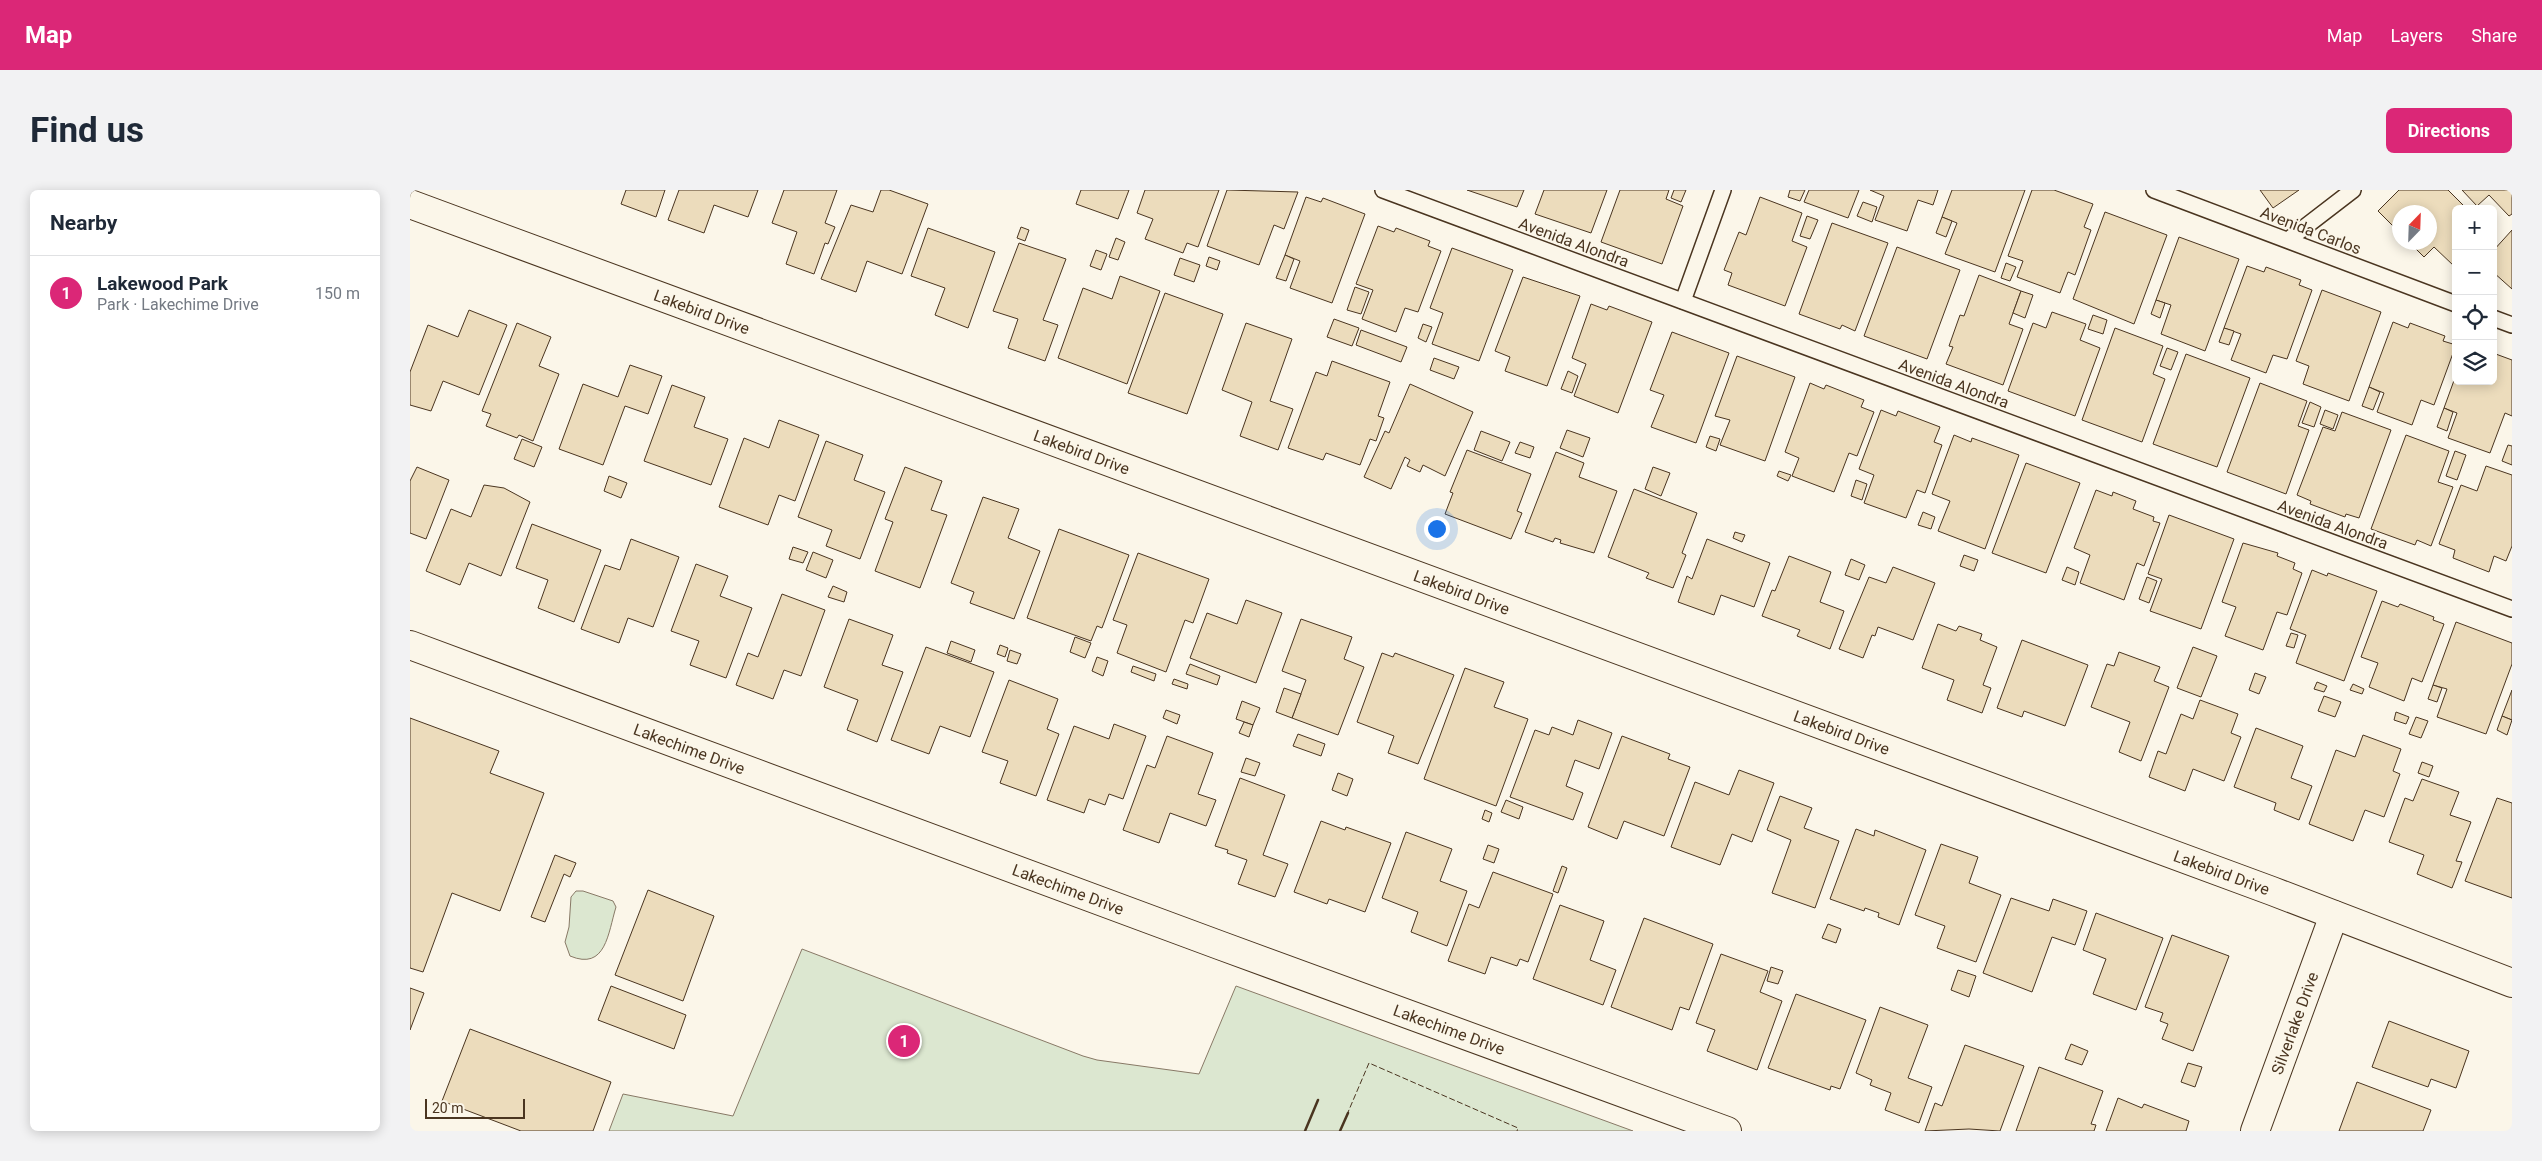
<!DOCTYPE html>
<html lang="en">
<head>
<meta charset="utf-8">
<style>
	body { margin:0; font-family:Roboto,sans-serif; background:#f2f2f3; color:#1f2937 }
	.controls { position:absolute; right:15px; top:15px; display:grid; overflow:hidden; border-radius:8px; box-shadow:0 2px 12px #0003 }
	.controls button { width:45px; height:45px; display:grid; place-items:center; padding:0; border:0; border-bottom:1px solid #e0e1e3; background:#fff; color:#1f2937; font:25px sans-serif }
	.compass { position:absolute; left:1982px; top:15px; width:45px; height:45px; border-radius:50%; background:#fff; box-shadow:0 2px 12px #0003; rotate:23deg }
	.scale { position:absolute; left:15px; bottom:12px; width:100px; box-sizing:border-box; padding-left:5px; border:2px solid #4a3520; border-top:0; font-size:14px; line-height:18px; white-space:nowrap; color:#4a3520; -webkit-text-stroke:4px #fbf6e9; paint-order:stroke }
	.you { position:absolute; left:1026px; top:338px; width:18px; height:18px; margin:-12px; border:4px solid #fff; border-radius:50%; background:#1a73e8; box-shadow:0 0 0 8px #1a73e833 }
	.badge { display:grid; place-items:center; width:32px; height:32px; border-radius:50%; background:#db2777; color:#fff; font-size:16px; font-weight:700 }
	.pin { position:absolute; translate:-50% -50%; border:2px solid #fff; box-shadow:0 1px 5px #0006 }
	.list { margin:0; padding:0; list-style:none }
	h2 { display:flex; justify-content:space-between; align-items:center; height:65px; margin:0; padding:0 20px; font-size:21px }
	h2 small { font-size:16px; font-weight:400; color:#747a83 }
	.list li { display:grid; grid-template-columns:32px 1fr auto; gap:15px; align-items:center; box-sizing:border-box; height:75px; padding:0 20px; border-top:1px solid #e0e1e3 }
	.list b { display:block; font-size:19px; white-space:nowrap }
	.list p { margin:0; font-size:16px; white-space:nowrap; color:#747a83 }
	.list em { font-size:16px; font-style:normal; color:#747a83 }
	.icon { flex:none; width:28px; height:28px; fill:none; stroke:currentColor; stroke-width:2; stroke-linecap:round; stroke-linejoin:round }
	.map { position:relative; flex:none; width:2102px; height:941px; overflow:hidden; border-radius:8px }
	header { display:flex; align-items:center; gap:30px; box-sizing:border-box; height:70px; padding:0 25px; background:#db2777; color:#fff }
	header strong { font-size:24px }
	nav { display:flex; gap:28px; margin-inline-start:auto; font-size:18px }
	.intro { display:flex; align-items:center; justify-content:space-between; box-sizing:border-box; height:120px; padding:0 30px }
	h1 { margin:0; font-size:35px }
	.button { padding:12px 22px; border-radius:8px; background:#db2777; color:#fff; font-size:18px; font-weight:700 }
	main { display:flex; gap:30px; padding:0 30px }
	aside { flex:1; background:#fff; border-radius:8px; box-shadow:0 2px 12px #0003 }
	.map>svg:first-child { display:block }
	.green { fill:#dce7d0; stroke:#887966 }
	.building { fill:#ecdcbc; stroke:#4a3520 }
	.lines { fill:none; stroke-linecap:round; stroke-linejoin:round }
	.service-casing { stroke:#4a3520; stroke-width:18 }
	.minor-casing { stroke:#4a3520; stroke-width:30 }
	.service { stroke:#fbf6e9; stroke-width:15 }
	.minor { stroke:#fbf6e9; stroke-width:28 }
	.fence { stroke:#4a3520; stroke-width:1; stroke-dasharray:6 2.5; stroke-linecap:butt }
	.wall { stroke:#4a3520; stroke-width:2.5 }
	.labels { text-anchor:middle; stroke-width:4; stroke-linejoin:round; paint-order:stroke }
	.street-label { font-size:16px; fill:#4a3520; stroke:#fbf6e9 }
</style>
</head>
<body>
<header>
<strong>Map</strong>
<nav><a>Map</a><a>Layers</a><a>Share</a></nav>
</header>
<div class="intro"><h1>Find us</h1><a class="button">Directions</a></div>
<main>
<aside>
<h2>Nearby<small></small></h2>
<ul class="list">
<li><span class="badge">1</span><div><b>Lakewood Park</b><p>Park · Lakechime Drive</p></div><em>150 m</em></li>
</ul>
</aside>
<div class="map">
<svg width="2102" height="941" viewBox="0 0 2102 941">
	<rect width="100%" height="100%" fill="#fbf6e9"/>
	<g class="green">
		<path d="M 166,701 L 173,701 L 203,711 L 206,717 C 198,743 196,781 160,766 L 155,752 L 159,737 L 161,707 Z"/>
		<path d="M 392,759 L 673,866 L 687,870 L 789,884 L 826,796 L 1223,941 L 199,941 L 213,904 L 323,926 Z"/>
	</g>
	<g class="building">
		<path d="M 216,0 L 255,0 L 246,27 L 211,14 Z"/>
		<path d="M 269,0 L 348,0 L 338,27 L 304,15 L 294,43 L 258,30 Z"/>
		<path d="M 374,0 L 427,0 L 415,33 L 425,37 L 418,54 L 415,53 L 404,84 L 376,74 L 387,42 L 362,33 Z"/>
		<path d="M 471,0 L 479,0 L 518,14 L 492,84 L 457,71 L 446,102 L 411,89 L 441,15 L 463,22 Z"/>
		<path d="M 671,0 L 719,0 L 708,29 L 666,14 Z"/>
		<path d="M 735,0 L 809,0 L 788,57 L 777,53 L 773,63 L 735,49 L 743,29 L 727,23 Z"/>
		<path d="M 817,0 L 888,2 L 874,39 L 864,35 L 849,75 L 797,56 Z"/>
		<path d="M 1057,0 L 1114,0 L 1107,17 Z"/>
		<path d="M 1134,0 L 1197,0 L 1181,43 L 1125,24 Z"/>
		<path d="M 1210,0 L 1259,0 L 1256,9 L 1273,16 L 1252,74 L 1191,52 Z"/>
		<path d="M 1264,0 L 1276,0 L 1271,12 L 1261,8 Z"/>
		<path d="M 1380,0 L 1395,0 L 1390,11 L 1378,7 Z"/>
		<path d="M 1399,0 L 1449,0 L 1438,28 L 1394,12 Z"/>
		<path d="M 1528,0 L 1523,15 L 1508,10 L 1497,41 L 1465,30 L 1474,6 L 1460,0 Z"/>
		<path d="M 1542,0 L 1615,0 L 1585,82 L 1535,64 L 1547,33 L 1532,27 Z"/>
		<path d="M 1622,0 L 1644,0 L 1683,14 L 1674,37 L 1681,40 L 1665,85 L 1658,82 L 1650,103 L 1607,87 L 1613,71 L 1598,66 Z"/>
		<path d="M 1850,0 L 1889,0 L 1863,18 Z"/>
		<path d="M 1989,0 L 2038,0 L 2057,19 L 2046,19 L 2044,76 L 2024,57 L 2014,67 L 1999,52 L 2020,52 L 2020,22 L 1990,22 L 1990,43 L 1968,21 Z"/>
		<path d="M 2052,0 L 2102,0 L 2102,24 L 2099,26 L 2079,5 L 2067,16 Z"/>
		<path d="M 896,7 L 911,12 L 913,8 L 955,24 L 922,113 L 880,98 L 890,71 L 875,65 Z"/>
		<path d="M 1350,7 L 1392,23 L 1382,51 L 1397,57 L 1375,116 L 1318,95 L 1322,83 L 1314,80 L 1329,42 L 1336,45 Z"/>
		<path d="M 1453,12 L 1467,17 L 1462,32 L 1447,26 Z"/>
		<path d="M 1695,22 L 1757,45 L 1724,134 L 1663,109 Z"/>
		<path d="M 1397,26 L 1408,30 L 1400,49 L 1390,46 Z"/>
		<path d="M 1532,27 L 1542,31 L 1536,47 L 1526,43 Z"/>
		<path d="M 1422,33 L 1478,53 L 1445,141 L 1432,135 L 1430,139 L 1389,124 Z"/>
		<path d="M 968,36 L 984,42 L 986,38 L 1020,51 L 1018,56 L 1031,61 L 1008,122 L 995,118 L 986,142 L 952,129 L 963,100 L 946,94 Z"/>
		<path d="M 611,37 L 619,40 L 615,51 L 607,48 Z"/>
		<path d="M 518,38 L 585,62 L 558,138 L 525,125 L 535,98 L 501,86 Z"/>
		<path d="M 2102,40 L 2102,99 L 2083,82 L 2083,61 Z"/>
		<path d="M 1769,47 L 1829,69 L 1795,161 L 1751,144 L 1761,115 L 1746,110 Z"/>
		<path d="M 706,48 L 715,52 L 708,70 L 699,67 Z"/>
		<path d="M 609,53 L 656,69 L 633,130 L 648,135 L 635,171 L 598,158 L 608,129 L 583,121 Z"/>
		<path d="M 1487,57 L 1550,80 L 1517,169 L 1454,146 Z"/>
		<path d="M 1042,58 L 1103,80 L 1069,171 L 1022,154 L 1033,123 L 1020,118 Z"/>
		<path d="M 686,60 L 697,64 L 691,80 L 680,76 Z"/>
		<path d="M 875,65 L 884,69 L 876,91 L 866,88 Z"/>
		<path d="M 799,67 L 810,71 L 807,80 L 796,76 Z"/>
		<path d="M 770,68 L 790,75 L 784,92 L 764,85 Z"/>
		<path d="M 1596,73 L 1606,77 L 1600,91 L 1591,88 Z"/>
		<path d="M 1837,76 L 1854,82 L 1856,77 L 1891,90 L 1889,95 L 1902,100 L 1877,169 L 1863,165 L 1856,183 L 1821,170 L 1831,144 L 1814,138 Z"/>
		<path d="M 1569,85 L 1611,101 L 1599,134 L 1613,139 L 1593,195 L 1536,174 L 1543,157 L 1539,156 L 1550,125 L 1554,126 Z"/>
		<path d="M 710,86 L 750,101 L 717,194 L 648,168 L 673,98 L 702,109 Z"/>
		<path d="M 1113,87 L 1170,106 L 1137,196 L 1095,181 L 1100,167 L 1085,161 Z"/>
		<path d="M 945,97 L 959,102 L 951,124 L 937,120 Z"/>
		<path d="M 1912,100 L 1971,122 L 1939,211 L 1893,194 L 1899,176 L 1886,171 Z"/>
		<path d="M 1611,101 L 1623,105 L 1615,128 L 1603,123 Z"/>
		<path d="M 755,103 L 813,124 L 777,224 L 718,203 Z"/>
		<path d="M 1746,110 L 1755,113 L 1750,128 L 1741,124 Z"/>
		<path d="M 1181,114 L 1197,120 L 1199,116 L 1242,132 L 1208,223 L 1164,206 L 1176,174 L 1162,168 Z"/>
		<path d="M 59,120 L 97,135 L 69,205 L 33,191 L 21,221 L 0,215 L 0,182 L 18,135 L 48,147 Z"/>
		<path d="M 1642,122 L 1676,134 L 1670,150 L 1690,158 L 1665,226 L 1598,201 L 1623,133 L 1636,138 Z"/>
		<path d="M 1683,125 L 1697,130 L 1693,144 L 1678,139 Z"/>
		<path d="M 924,129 L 949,138 L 942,156 L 917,147 Z"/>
		<path d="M 1983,132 L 1998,138 L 2000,133 L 2035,146 L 2033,151 L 2046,155 L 2024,215 L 2011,210 L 2002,235 L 1967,222 L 1974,203 L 1959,197 Z"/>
		<path d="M 107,133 L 141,147 L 129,176 L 149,184 L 123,251 L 109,245 L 107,248 L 76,236 L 81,224 L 72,221 Z"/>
		<path d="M 836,133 L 882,149 L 860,211 L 883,219 L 868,260 L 830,246 L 842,212 L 812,200 Z"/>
		<path d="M 1013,134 L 1022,137 L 1016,152 L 1008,148 Z"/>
		<path d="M 1705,138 L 1753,156 L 1743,184 L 1755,189 L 1732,252 L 1672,230 Z"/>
		<path d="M 1814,138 L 1824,141 L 1819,155 L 1809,152 Z"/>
		<path d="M 951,140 L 997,157 L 991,172 L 946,155 Z"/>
		<path d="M 1262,142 L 1319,163 L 1286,253 L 1241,237 L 1254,205 L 1240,200 Z"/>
		<path d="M 1757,158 L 1768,162 L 1761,180 L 1750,176 Z"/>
		<path d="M 2083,163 L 2102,170 L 2102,226 L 2095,223 L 2080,263 L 2038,248 L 2047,223 L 2034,218 L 2046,185 L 2046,191 L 2083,191 Z"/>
		<path d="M 1776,164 L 1840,188 L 1807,277 L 1743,254 Z"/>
		<path d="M 1327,166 L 1385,187 L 1355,271 L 1310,255 L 1320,230 L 1305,226 Z"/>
		<path d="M 1024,168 L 1049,177 L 1044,189 L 1020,180 Z"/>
		<path d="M 922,171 L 980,192 L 968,226 L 974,228 L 966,251 L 960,249 L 950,275 L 916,263 L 913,270 L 878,258 L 906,182 L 917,186 Z"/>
		<path d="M 220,175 L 252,186 L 238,224 L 215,216 L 193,275 L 149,259 L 173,194 L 208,207 Z"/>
		<path d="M 1158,181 L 1168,186 L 1162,203 L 1151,199 Z"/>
		<path d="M 1400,193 L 1414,199 L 1416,195 L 1454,210 L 1451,217 L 1464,222 L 1447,266 L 1439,263 L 1424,302 L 1382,286 L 1389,268 L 1375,262 Z"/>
		<path d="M 1850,193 L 1897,211 L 1888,236 L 1899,240 L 1876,304 L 1817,282 Z"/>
		<path d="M 1000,194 L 1063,222 L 1035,286 L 1013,275 L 1010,282 L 997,276 L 1000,270 L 995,267 L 981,299 L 954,287 L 975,241 L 979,243 Z"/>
		<path d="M 262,195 L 295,207 L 284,237 L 318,249 L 301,295 L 234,271 Z"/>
		<path d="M 1959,197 L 1970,202 L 1963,220 L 1952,216 Z"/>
		<path d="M 1900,212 L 1911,217 L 1904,237 L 1892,233 Z"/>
		<path d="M 2034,218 L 2043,222 L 2037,241 L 2027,237 Z"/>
		<path d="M 1471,220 L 1486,226 L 1488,221 L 1530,237 L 1524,252 L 1532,255 L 1515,303 L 1507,300 L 1496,328 L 1454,313 L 1464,285 L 1449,279 Z"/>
		<path d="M 1915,220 L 1928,225 L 1923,239 L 1910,234 Z"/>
		<path d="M 1932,222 L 1981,240 L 1949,328 L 1936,324 L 1935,327 L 1900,314 L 1901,311 L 1887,305 L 1913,237 L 1925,241 Z"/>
		<path d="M 369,230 L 409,245 L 385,311 L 369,305 L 358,335 L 309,317 L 334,248 L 359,258 Z"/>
		<path d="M 1157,240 L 1180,248 L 1173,267 L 1150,258 Z"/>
		<path d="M 1071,241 L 1100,252 L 1092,271 L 1064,260 Z"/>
		<path d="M 1544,245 L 1561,252 L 1562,248 L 1609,265 L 1575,359 L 1528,341 L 1540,311 L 1522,304 Z"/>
		<path d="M 1996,245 L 2039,261 L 2028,292 L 2043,297 L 2021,356 L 2007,350 L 2005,355 L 1961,339 Z"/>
		<path d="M 1300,246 L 1310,249 L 1306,261 L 1296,257 Z"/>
		<path d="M 112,249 L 132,257 L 124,277 L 104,269 Z"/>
		<path d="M 416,251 L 453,265 L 444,290 L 475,302 L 450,369 L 416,356 L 422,340 L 388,327 Z"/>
		<path d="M 1110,252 L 1124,257 L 1120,268 L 1105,263 Z"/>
		<path d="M 2098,255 L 2102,256 L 2102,275 L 2092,271 Z"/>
		<path d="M 1057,260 L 1121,284 L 1107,321 L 1112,323 L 1101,349 L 1035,324 L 1043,303 L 1040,302 Z"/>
		<path d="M 2045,261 L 2056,265 L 2047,290 L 2036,286 Z"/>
		<path d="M 1146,262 L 1174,273 L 1169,287 L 1207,301 L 1184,363 L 1150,353 L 1151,350 L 1145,348 L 1143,352 L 1115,342 Z"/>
		<path d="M 1616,273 L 1670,293 L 1636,383 L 1582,363 Z"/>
		<path d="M 2076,276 L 2102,285 L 2102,356 L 2096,371 L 2084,366 L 2079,382 L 2043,368 L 2045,360 L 2029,354 L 2051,295 L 2067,301 Z"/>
		<path d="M 7,277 L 39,290 L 16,349 L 0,343 L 0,291 Z"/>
		<path d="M 495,277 L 532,291 L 521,320 L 537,325 L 510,398 L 465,381 L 483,332 L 475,329 Z"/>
		<path d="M 1243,277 L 1260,283 L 1251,306 L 1235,299 Z"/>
		<path d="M 1369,281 L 1381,285 L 1378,291 L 1367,286 Z"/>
		<path d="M 199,286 L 217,293 L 211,308 L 194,301 Z"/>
		<path d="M 1446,290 L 1457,294 L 1452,310 L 1441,306 Z"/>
		<path d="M 74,295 L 94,298 L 120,312 L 91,386 L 59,373 L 50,395 L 16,381 L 41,319 L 61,327 Z"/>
		<path d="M 1224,299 L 1287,323 L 1272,363 L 1276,365 L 1263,398 L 1236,388 L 1239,383 L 1198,367 Z"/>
		<path d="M 1686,300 L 1702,306 L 1703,302 L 1726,311 L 1723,319 L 1744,327 L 1743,331 L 1750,333 L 1734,376 L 1727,373 L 1714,410 L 1670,393 L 1680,365 L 1664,358 Z"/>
		<path d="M 573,307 L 609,319 L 598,348 L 630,361 L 604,429 L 560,413 L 564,402 L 541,393 Z"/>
		<path d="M 1513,322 L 1525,327 L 1521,339 L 1508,335 Z"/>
		<path d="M 1759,325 L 1824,349 L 1791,439 L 1740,421 L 1752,389 L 1738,384 Z"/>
		<path d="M 122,334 L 191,360 L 164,432 L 128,418 L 138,390 L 106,378 Z"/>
		<path d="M 649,339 L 719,365 L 692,438 L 687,436 L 681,451 L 617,428 Z"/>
		<path d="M 1325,342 L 1335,345 L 1332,352 L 1323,348 Z"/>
		<path d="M 221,349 L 269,367 L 243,437 L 218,428 L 209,453 L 171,439 L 195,375 L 210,380 Z"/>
		<path d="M 1297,349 L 1360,373 L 1344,417 L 1311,405 L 1304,425 L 1268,412 L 1277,386 L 1282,389 Z"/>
		<path d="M 1833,353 L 1868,363 L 1867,366 L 1885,373 L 1883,379 L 1892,383 L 1877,425 L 1867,422 L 1853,460 L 1815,446 L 1826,417 L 1812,412 Z"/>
		<path d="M 383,357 L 398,362 L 393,373 L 379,369 Z"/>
		<path d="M 403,362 L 423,370 L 416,388 L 396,380 Z"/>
		<path d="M 728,363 L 799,389 L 783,433 L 775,430 L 756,482 L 707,463 L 717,435 L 703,430 Z"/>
		<path d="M 1554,365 L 1568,370 L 1564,381 L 1550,376 Z"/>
		<path d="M 1379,366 L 1421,382 L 1410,412 L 1434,421 L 1420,459 L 1387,446 L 1390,440 L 1352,426 L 1362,400 L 1365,401 Z"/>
		<path d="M 1441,369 L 1455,375 L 1449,390 L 1435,385 Z"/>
		<path d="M 286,374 L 318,386 L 310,406 L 342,418 L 316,488 L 280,475 L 289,451 L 261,441 Z"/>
		<path d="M 1483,377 L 1525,393 L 1503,450 L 1468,437 L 1465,446 L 1462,445 L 1453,468 L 1429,459 L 1459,387 L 1476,393 Z"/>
		<path d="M 1657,377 L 1669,382 L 1665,395 L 1652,390 Z"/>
		<path d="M 1902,380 L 1917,386 L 1918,383 L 1967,401 L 1934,491 L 1886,473 L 1896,445 L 1880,439 Z"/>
		<path d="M 1737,387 L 1747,391 L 1739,413 L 1729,409 Z"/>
		<path d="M 423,396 L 437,402 L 434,412 L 418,407 Z"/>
		<path d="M 372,404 L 415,420 L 391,486 L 374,480 L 363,509 L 326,495 L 338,463 L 348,467 Z"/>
		<path d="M 836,410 L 872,423 L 846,493 L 780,468 L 797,423 L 827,434 Z"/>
		<path d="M 1972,411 L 1988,417 L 1990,414 L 2024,427 L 2023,430 L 2034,434 L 2012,492 L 2002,488 L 1994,511 L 1959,497 L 1968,473 L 1951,467 Z"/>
		<path d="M 439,429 L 483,445 L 472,475 L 493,482 L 467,552 L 437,540 L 448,510 L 414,497 Z"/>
		<path d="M 891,429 L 942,447 L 934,469 L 954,477 L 928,545 L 882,528 L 896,490 L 872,481 Z"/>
		<path d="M 2046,432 L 2102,453 L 2102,474 L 2076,544 L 2027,527 L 2037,499 L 2023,495 Z"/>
		<path d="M 1528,434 L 1546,441 L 1549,436 L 1572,444 L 1570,450 L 1587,457 L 1573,495 L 1581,498 L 1572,523 L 1537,510 L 1544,490 L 1512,478 Z"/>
		<path d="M 1881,443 L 1888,445 L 1884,458 L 1876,456 Z"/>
		<path d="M 665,447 L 681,453 L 675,468 L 660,462 Z"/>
		<path d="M 1612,450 L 1678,475 L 1655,536 L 1614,521 L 1612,527 L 1587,518 Z"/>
		<path d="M 541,451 L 565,460 L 561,472 L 537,463 Z"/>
		<path d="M 590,455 L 598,458 L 595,467 L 587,464 Z"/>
		<path d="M 516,457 L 584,482 L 560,547 L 530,536 L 519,564 L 481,550 Z"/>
		<path d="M 1783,457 L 1807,466 L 1791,507 L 1767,498 Z"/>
		<path d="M 600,460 L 611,464 L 607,474 L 597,471 Z"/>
		<path d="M 1709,462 L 1750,477 L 1744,491 L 1759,497 L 1731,571 L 1709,562 L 1720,532 L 1681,517 L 1697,474 L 1704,476 Z"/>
		<path d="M 972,463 L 983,467 L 985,463 L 1044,485 L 1008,574 L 978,563 L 984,546 L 947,532 Z"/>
		<path d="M 687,467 L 698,471 L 693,486 L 682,481 Z"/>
		<path d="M 780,474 L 810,486 L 807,495 L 776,484 Z"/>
		<path d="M 723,476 L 746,484 L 744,491 L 721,482 Z"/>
		<path d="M 1055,478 L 1094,492 L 1084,517 L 1118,529 L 1086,616 L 1014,589 Z"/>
		<path d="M 1845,483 L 1856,487 L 1849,504 L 1839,500 Z"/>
		<path d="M 764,489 L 778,494 L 777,499 L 762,494 Z"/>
		<path d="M 599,490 L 648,509 L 637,539 L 649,544 L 626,606 L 590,593 L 598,571 L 572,562 Z"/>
		<path d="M 1907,492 L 1917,496 L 1914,502 L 1904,499 Z"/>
		<path d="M 1943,494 L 1954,499 L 1952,504 L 1940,500 Z"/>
		<path d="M 2023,495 L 2032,498 L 2027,512 L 2018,509 Z"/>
		<path d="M 874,498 L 891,504 L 882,528 L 866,522 Z"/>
		<path d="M 2102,500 L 2102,530 L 2092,526 Z"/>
		<path d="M 1914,506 L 1931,512 L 1925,527 L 1908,521 Z"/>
		<path d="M 1790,510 L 1828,524 L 1821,543 L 1831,547 L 1814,591 L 1783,579 L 1775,601 L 1739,587 L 1748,561 L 1756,564 L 1771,524 L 1783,529 Z"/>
		<path d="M 832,511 L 850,518 L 843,535 L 826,529 Z"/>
		<path d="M 756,520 L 770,525 L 767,534 L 753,528 Z"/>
		<path d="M 1986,522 L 1999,527 L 1996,534 L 1984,530 Z"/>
		<path d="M 2092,526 L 2102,530 L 2097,545 L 2087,540 Z"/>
		<path d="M 2006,527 L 2018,531 L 2011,548 L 1999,544 Z"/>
		<path d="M 0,528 L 89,561 L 80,583 L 134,603 L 90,721 L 42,703 L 13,782 L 0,778 Z"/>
		<path d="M 1168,530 L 1202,543 L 1189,579 L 1165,570 L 1156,596 L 1173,603 L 1163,630 L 1100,607 L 1125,540 L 1139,545 L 1142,537 L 1163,545 Z"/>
		<path d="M 834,532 L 843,535 L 839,547 L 829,543 Z"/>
		<path d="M 704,534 L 736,546 L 713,609 L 699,604 L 695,615 L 679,609 L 674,623 L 637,610 L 664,536 L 699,549 Z"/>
		<path d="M 1846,538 L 1893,556 L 1881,588 L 1902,596 L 1889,630 L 1864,620 L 1866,613 L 1824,597 Z"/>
		<path d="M 888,544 L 915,554 L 911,566 L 883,556 Z"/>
		<path d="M 1953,545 L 1991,559 L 1983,581 L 1990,584 L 1974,627 L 1955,620 L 1943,651 L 1899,634 L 1926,560 L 1945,567 Z"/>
		<path d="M 757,546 L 803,563 L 788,604 L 806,610 L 796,636 L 760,623 L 749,653 L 713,640 L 737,575 L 745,578 Z"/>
		<path d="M 1212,546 L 1260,564 L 1258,569 L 1280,577 L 1254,646 L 1214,631 L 1207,649 L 1178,637 Z"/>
		<path d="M 836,568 L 850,573 L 845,586 L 831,582 Z"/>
		<path d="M 2012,572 L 2023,576 L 2019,587 L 2008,583 Z"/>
		<path d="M 1329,580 L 1364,593 L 1342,652 L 1322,644 L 1310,675 L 1261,657 L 1285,592 L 1319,605 Z"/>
		<path d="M 928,583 L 943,589 L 937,606 L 922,600 Z"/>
		<path d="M 830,588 L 875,605 L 853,665 L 878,674 L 865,707 L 828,694 L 837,670 L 817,663 L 818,660 L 805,656 Z"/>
		<path d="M 2012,589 L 2049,602 L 2040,625 L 2061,632 L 2046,671 L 2052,672 L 2042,698 L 2007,684 L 2014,665 L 1979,652 L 1995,608 L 2003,611 Z"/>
		<path d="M 1370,606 L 1402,618 L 1394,638 L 1429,651 L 1405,718 L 1362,703 L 1381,650 L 1357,640 Z"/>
		<path d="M 2087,608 L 2102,613 L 2102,708 L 2055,691 Z"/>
		<path d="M 1096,610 L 1113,617 L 1109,629 L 1091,622 Z"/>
		<path d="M 1075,620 L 1082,623 L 1079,632 L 1072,629 Z"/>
		<path d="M 911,631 L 935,640 L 936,637 L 981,653 L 955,722 L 919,709 L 917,714 L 884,702 Z"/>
		<path d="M 1446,639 L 1464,646 L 1465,640 L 1516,660 L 1489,735 L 1468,727 L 1469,723 L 1455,718 L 1454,721 L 1420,709 Z"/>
		<path d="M 996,642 L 1042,659 L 1030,691 L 1057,701 L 1037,756 L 1001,742 L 1008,722 L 972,708 Z"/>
		<path d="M 1531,654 L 1568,667 L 1559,693 L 1591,705 L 1566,772 L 1527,758 L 1535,736 L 1505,725 Z"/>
		<path d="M 1078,655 L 1089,659 L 1084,673 L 1073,669 Z"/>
		<path d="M 145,665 L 166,673 L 160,687 L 154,684 L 135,732 L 121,727 Z"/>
		<path d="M 1152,676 L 1157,678 L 1148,703 L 1143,701 Z"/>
		<path d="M 1083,682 L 1143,704 L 1118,772 L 1110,769 L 1107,776 L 1081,767 L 1075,784 L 1038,771 L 1059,714 L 1069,718 Z"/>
		<path d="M 238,700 L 304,726 L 273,811 L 205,785 Z"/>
		<path d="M 1601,708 L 1639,721 L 1643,709 L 1677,721 L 1665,755 L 1642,747 L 1622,802 L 1573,783 Z"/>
		<path d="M 1150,715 L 1194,731 L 1180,770 L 1206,780 L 1193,815 L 1123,789 Z"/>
		<path d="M 1686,723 L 1753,748 L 1726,820 L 1683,804 L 1696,769 L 1673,760 Z"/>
		<path d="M 1234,728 L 1303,754 L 1279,820 L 1270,817 L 1262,840 L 1201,817 Z"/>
		<path d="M 1418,734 L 1431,739 L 1426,753 L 1412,748 Z"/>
		<path d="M 1762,745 L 1819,766 L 1783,861 L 1752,849 L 1758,834 L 1750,831 L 1753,823 L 1735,817 Z"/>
		<path d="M 1311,764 L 1358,781 L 1350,802 L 1372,811 L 1347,880 L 1297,861 L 1305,840 L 1286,833 Z"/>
		<path d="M 1361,777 L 1373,781 L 1368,794 L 1357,791 Z"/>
		<path d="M 1548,780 L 1566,786 L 1559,807 L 1541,800 Z"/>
		<path d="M 201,796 L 276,825 L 264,859 L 188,830 Z"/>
		<path d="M 0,798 L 14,803 L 0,840 Z"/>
		<path d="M 1386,804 L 1456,830 L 1430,899 L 1421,896 L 1420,900 L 1358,878 Z"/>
		<path d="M 1470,817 L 1518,835 L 1498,888 L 1522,897 L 1509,933 L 1475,920 L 1481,903 L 1460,895 L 1462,890 L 1446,883 Z"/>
		<path d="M 1979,831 L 2059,861 L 2046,898 L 2021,889 L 2018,897 L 1962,877 Z"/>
		<path d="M 60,839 L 201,892 L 183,941 L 111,941 L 32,911 Z"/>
		<path d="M 1661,854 L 1678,861 L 1672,875 L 1655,869 Z"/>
		<path d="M 1555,855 L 1614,876 L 1590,941 L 1559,939 L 1515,941 L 1525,913 L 1532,916 Z"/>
		<path d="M 1778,873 L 1792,877 L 1785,897 L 1771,892 Z"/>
		<path d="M 1629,877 L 1693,901 L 1681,934 L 1686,935 L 1684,941 L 1606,941 Z"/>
		<path d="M 1947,892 L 2021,920 L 2013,941 L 1929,941 Z"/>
		<path d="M 1708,908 L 1732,918 L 1734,914 L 1779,931 L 1776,941 L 1696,941 Z"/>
	</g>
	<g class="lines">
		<defs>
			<g id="service">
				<path d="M 973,0 L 2102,419"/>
				<path d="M 1744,0 L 2046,114"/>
				<path d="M 1878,50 L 1943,0"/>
				<path d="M 1273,111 L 1313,0"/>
				<path d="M 2083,128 L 2102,135"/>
			</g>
			<g id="minor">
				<path id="s1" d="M 0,14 L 1862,701 L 2102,793"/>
				<path id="s2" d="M 0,455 L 809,755 L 1317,941"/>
				<path id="s3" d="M 1845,941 L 1924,725"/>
			</g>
		</defs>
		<use href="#service" class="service-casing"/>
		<use href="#minor" class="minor-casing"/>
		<use href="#service" class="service"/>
		<use href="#minor" class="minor"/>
		<path class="fence" d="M 930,941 L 959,873 L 1108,938 L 1107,941"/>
		<g class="wall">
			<path d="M 895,941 L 908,910"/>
			<path d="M 930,941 L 938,923"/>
		</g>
	</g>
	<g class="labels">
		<g class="street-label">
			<text transform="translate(1901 40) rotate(21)" y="6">Avenida Carlos</text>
			<text transform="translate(1164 52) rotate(20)" y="6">Avenida Alondra</text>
			<text dy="6" stroke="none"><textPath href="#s1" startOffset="311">Lakebird Drive</textPath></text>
			<text transform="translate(1544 193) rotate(20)" y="6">Avenida Alondra</text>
			<text dy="6" stroke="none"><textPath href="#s1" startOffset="716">Lakebird Drive</textPath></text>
			<text transform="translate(1923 334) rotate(20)" y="6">Avenida Alondra</text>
			<text dy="6" stroke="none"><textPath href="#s1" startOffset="1121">Lakebird Drive</textPath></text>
			<text dy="6" stroke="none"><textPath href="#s1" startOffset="1526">Lakebird Drive</textPath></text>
			<text dy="6" stroke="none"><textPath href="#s2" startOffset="298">Lakechime Drive</textPath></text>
			<text dy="6" stroke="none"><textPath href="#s1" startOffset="1931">Lakebird Drive</textPath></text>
			<text dy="6" stroke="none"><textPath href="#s2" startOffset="702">Lakechime Drive</textPath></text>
			<text dy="6" stroke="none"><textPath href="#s3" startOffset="115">Silverlake Drive</textPath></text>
			<text dy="6" stroke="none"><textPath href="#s2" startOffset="1108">Lakechime Drive</textPath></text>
		</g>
	</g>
</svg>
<div class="controls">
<button>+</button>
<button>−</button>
<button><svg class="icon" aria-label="locate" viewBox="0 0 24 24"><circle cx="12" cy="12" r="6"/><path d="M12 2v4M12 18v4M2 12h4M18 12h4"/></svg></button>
<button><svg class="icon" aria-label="layers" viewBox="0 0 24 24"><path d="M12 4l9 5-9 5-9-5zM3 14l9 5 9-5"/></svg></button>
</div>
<svg class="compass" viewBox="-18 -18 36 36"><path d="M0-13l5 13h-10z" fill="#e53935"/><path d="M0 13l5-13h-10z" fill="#747a83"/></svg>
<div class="scale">20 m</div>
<div class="you"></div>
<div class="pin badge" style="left:494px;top:851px">1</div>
</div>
</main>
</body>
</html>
